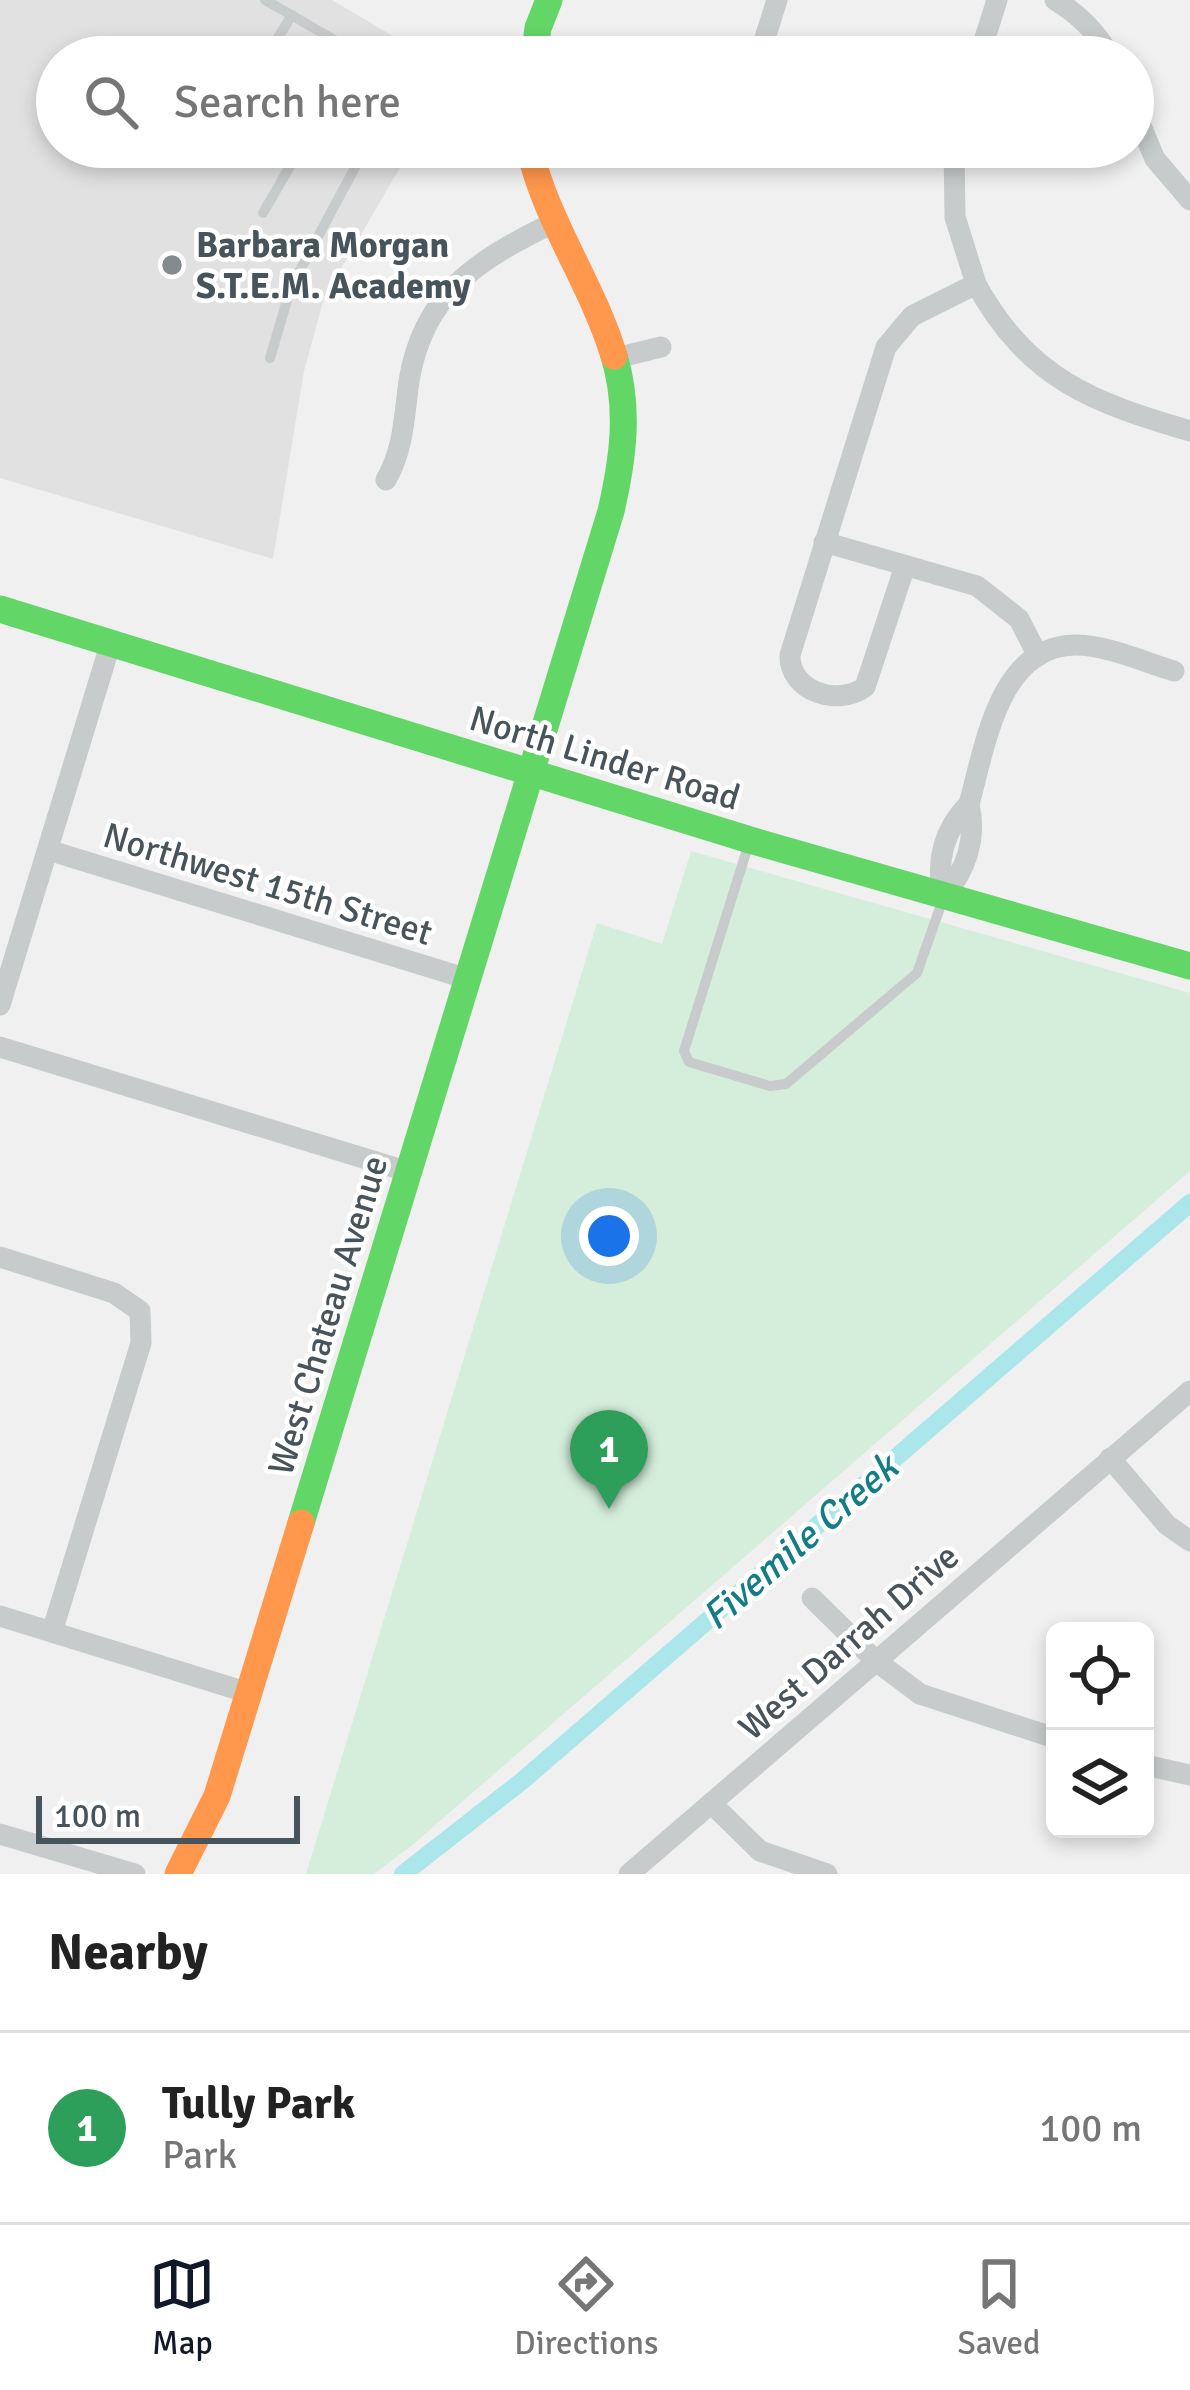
<!DOCTYPE html>
<html lang="en">
<head>
<meta charset="utf-8">
<style>
	body { margin:0; font-family:Signika,sans-serif; background:#f2f2f2; color:#222 }
	.controls { position:absolute; right:36px; bottom:36px; display:grid; overflow:hidden; border-radius:18px; box-shadow:0 6px 18px #0003 }
	.controls button { width:108px; height:108px; display:grid; place-items:center; padding:0; border:0; border-bottom:3px solid #e0e0e0; background:#fff; color:#222; font:60px sans-serif }
	.scale { position:absolute; left:36px; bottom:30px; width:264px; box-sizing:border-box; padding-left:12px; border:6px solid #48545b; border-top:0; font-size:33px; line-height:42px; white-space:nowrap; color:#48545b; -webkit-text-stroke:9px #fff; paint-order:stroke }
	.you { position:absolute; left:609px; top:1236px; width:42px; height:42px; margin:-30px; border:9px solid #fff; border-radius:50%; background:#1a73e8; box-shadow:0 0 0 18px #1a73e833 }
	.badge { display:grid; place-items:center; width:78px; height:78px; border-radius:50%; background:#111827; color:#fff; font-size:39px; font-weight:700 }
	.pin { position:absolute; translate:-50% -99px; filter:drop-shadow(0 3px 6px #0008) }
	.pin::after { content:''; position:absolute; top:63px; width:42px; height:36px; background:inherit; clip-path:polygon(0 0,100% 0,50% 100%) }
	.list { margin:0; padding:0; list-style:none }
	h2 { display:flex; justify-content:space-between; align-items:center; height:156px; margin:0; padding:0 48px; font-size:51px }
	h2 small { font-size:39px; font-weight:400; color:#767676 }
	.list li { display:grid; grid-template-columns:78px 1fr auto; gap:36px; align-items:center; box-sizing:border-box; height:192px; padding:0 48px; border-top:3px solid #e0e0e0 }
	.list b { display:block; font-size:45px; white-space:nowrap }
	.list p { margin:0; font-size:39px; white-space:nowrap; color:#767676 }
	.list em { font-size:39px; font-style:normal; color:#767676 }
	.icon { flex:none; width:66px; height:66px; fill:none; stroke:currentColor; stroke-width:2; stroke-linecap:round; stroke-linejoin:round }
	.map { position:relative; flex:none; width:1190px; height:1874px; overflow:hidden }
	.search { position:absolute; background:#fff; box-shadow:0 6px 18px #0003; left:36px; right:36px; top:36px; height:132px; display:flex; align-items:center; gap:30px; box-sizing:border-box; padding:0 42px; border-radius:66px; color:#767676; font-size:45px }
	.sheet { height:348px; background:#fff }
	nav { display:flex; justify-content:space-around; align-items:center; box-sizing:border-box; height:168px; border-top:3px solid #e0e0e0; background:#fff; font-size:33px; color:#767676 }
	nav a { display:grid; justify-items:center; gap:6px }
	nav .on { color:#111827 }
	.map>svg:first-child { display:block }
	.education { fill:#e2e1e1 }
	.green { fill:#d5eedb }
	.lines { fill:none; stroke-linecap:round; stroke-linejoin:round }
	.canal { stroke:#abe6ea; stroke-width:18 }
	.lane { stroke:#c7cbcc; stroke-width:10 }
	.street { stroke:#c7cbcc; stroke-width:21 }
	.fast { stroke:#63d668; stroke-width:27 }
	.slow { stroke:#ff974d; stroke-width:27 }
	.poi-dot { fill:#838b8f; stroke:#fff; stroke-width:4.5 }
	.labels { text-anchor:middle; stroke-width:9; stroke-linejoin:round; paint-order:stroke }
	.poi-label { font-size:36px; font-weight:bold; fill:#48545b; stroke:#fff; text-anchor:start }
	.street-label { font-size:36px; fill:#48545b; stroke:#fff }
	.water-label { font-size:39px; font-style:italic; fill:#137d85; stroke:#fff }
</style>
</head>
<body>
<div class="map">
<svg width="1190" height="1874" viewBox="0 0 1190 1874">
	<rect width="100%" height="100%" fill="#f0f0f0"/>
	<path class="education" d="M 0,0 L 332,0 L 408,45 L 408,57 L 57,57 L 57,147 L 412,147 L 324,298 L 304,371 L 273,559 L 0,478 Z"/>
	<path class="green" d="M 691,851 L 1190,993 L 1190,1171 L 411,1846 L 374,1874 L 306,1874 L 597,923 L 662,944 Z"/>
	<g class="lines">
		<path class="canal" d="M 403,1874 L 522,1781 L 1190,1203"/>
		<g class="lane">
			<path d="M 265,0 L 364,57"/>
			<path d="M 266,57 L 292,15"/>
			<path d="M 263,213 L 301,147"/>
			<path d="M 270,358 L 291,287 L 366,147"/>
			<path d="M 749,843 L 684,1051 L 689,1062 L 770,1086 L 786,1084 L 917,973 L 943,899"/>
		</g>
		<g class="street">
			<path d="M 1055,0 C 1080,15 1096,32 1111,57"/>
			<path d="M 759,57 L 777,0"/>
			<path d="M 979,57 L 997,0"/>
			<path d="M 1133,107 L 1155,159 L 1190,200"/>
			<path d="M 976,284 C 1029,379 1091,402 1190,431"/>
			<path d="M 616,358 L 661,347"/>
			<path d="M 386,480 C 404,448 404,417 409,381 C 423,294 477,260 551,224"/>
			<path d="M 824,542 L 977,586 L 1019,619 L 1038,656"/>
			<path d="M 905,566 L 865,687 C 837,707 789,691 790,655 L 886,347 L 912,316 L 976,284 L 955,217 L 954,147"/>
			<path d="M 969,804 C 985,748 998,646 1075,645 C 1107,645 1144,662 1174,671"/>
			<path d="M 969,804 C 977,839 966,871 943,897 C 936,862 943,830 969,804 Z"/>
			<path d="M 48,850 L 468,979"/>
			<path d="M 0,1005 L 111,642"/>
			<path d="M 0,1047 L 409,1172"/>
			<path d="M 0,1257 L 114,1293 L 140,1311 L 141,1343 L 52,1632"/>
			<path d="M 1110,1458 L 1167,1525 L 1190,1541"/>
			<path d="M 812,1598 L 876,1661 L 920,1694 L 1055,1738"/>
			<path d="M 0,1616 L 249,1693"/>
			<path d="M 1145,1765 L 1190,1775"/>
			<path d="M 711,1803 L 760,1851 L 827,1874"/>
			<path d="M 0,1834 L 135,1874"/>
			<path d="M 629,1874 L 1190,1391"/>
		</g>
		<g class="fast">
			<path d="M 534,57 L 538,28 L 549,0"/>
			<path d="M 0,609 L 750,840 L 1190,966"/>
			<path d="M 301,1523 L 611,511 C 623,459 630,408 614,356"/>
		</g>
		<g class="slow">
			<path d="M 529,147 C 546,222 592,283 614,356"/>
			<path d="M 178,1874 L 217,1796 L 301,1523"/>
		</g>
	</g>
	<circle class="poi-dot" cx="172" cy="265" r="12"/>
	<g class="labels">
		<g class="poi-label">
			<text x="196" y="257">Barbara Morgan<tspan x="196" dy="41">S.T.E.M. Academy</tspan></text>
		</g>
		<g class="street-label">
			<text transform="translate(605 757) rotate(17)" y="13">North Linder Road</text>
			<text transform="translate(268 883) rotate(17)" y="13">Northwest 15th Street</text>
			<text transform="translate(327 1315) rotate(-73)" y="13">West Chateau Avenue</text>
			<text transform="translate(848 1641) rotate(-41)" y="13">West Darrah Drive</text>
		</g>
		<g class="water-label">
			<text transform="translate(799 1541) rotate(-41)" y="14">Fivemile Creek</text>
		</g>
	</g>
</svg>
<div class="controls">
<button><svg class="icon" aria-label="locate" viewBox="0 0 24 24"><circle cx="12" cy="12" r="6"/><path d="M12 2v4M12 18v4M2 12h4M18 12h4"/></svg></button>
<button><svg class="icon" aria-label="layers" viewBox="0 0 24 24"><path d="M12 4l9 5-9 5-9-5zM3 14l9 5 9-5"/></svg></button>
</div>
<div class="scale">100 m</div>
<div class="you"></div>
<div class="pin badge" style="left:609px;top:1509px;background:#2e9e5b">1</div>
<div class="search"><svg class="icon" aria-label="search" viewBox="0 0 24 24"><circle cx="10" cy="10" r="6"/><path d="M15 15l6 6"/></svg>Search here</div>
</div>
<section class="sheet">
<h2>Nearby<small></small></h2>
<ul class="list">
<li><span class="badge" style="background:#2e9e5b">1</span><div><b>Tully Park</b><p>Park</p></div><em>100 m</em></li>
</ul>
</section>
<nav>
<a class="on"><svg class="icon" aria-label="map" viewBox="0 0 24 24"><path d="M3 6l6-2 6 2 6-2v14l-6 2-6-2-6 2zM9 4v14M15 6v14"/></svg>Map</a>
<a><svg class="icon" aria-label="directions" viewBox="0 0 24 24"><path d="M12 3l9 9-9 9-9-9zM9 14v-3h6M13 9l2 2-2 2"/></svg>Directions</a>
<a><svg class="icon" aria-label="saved" viewBox="0 0 24 24"><path d="M7 4h10v16l-5-4-5 4z"/></svg>Saved</a>
</nav>
</body>
</html>
